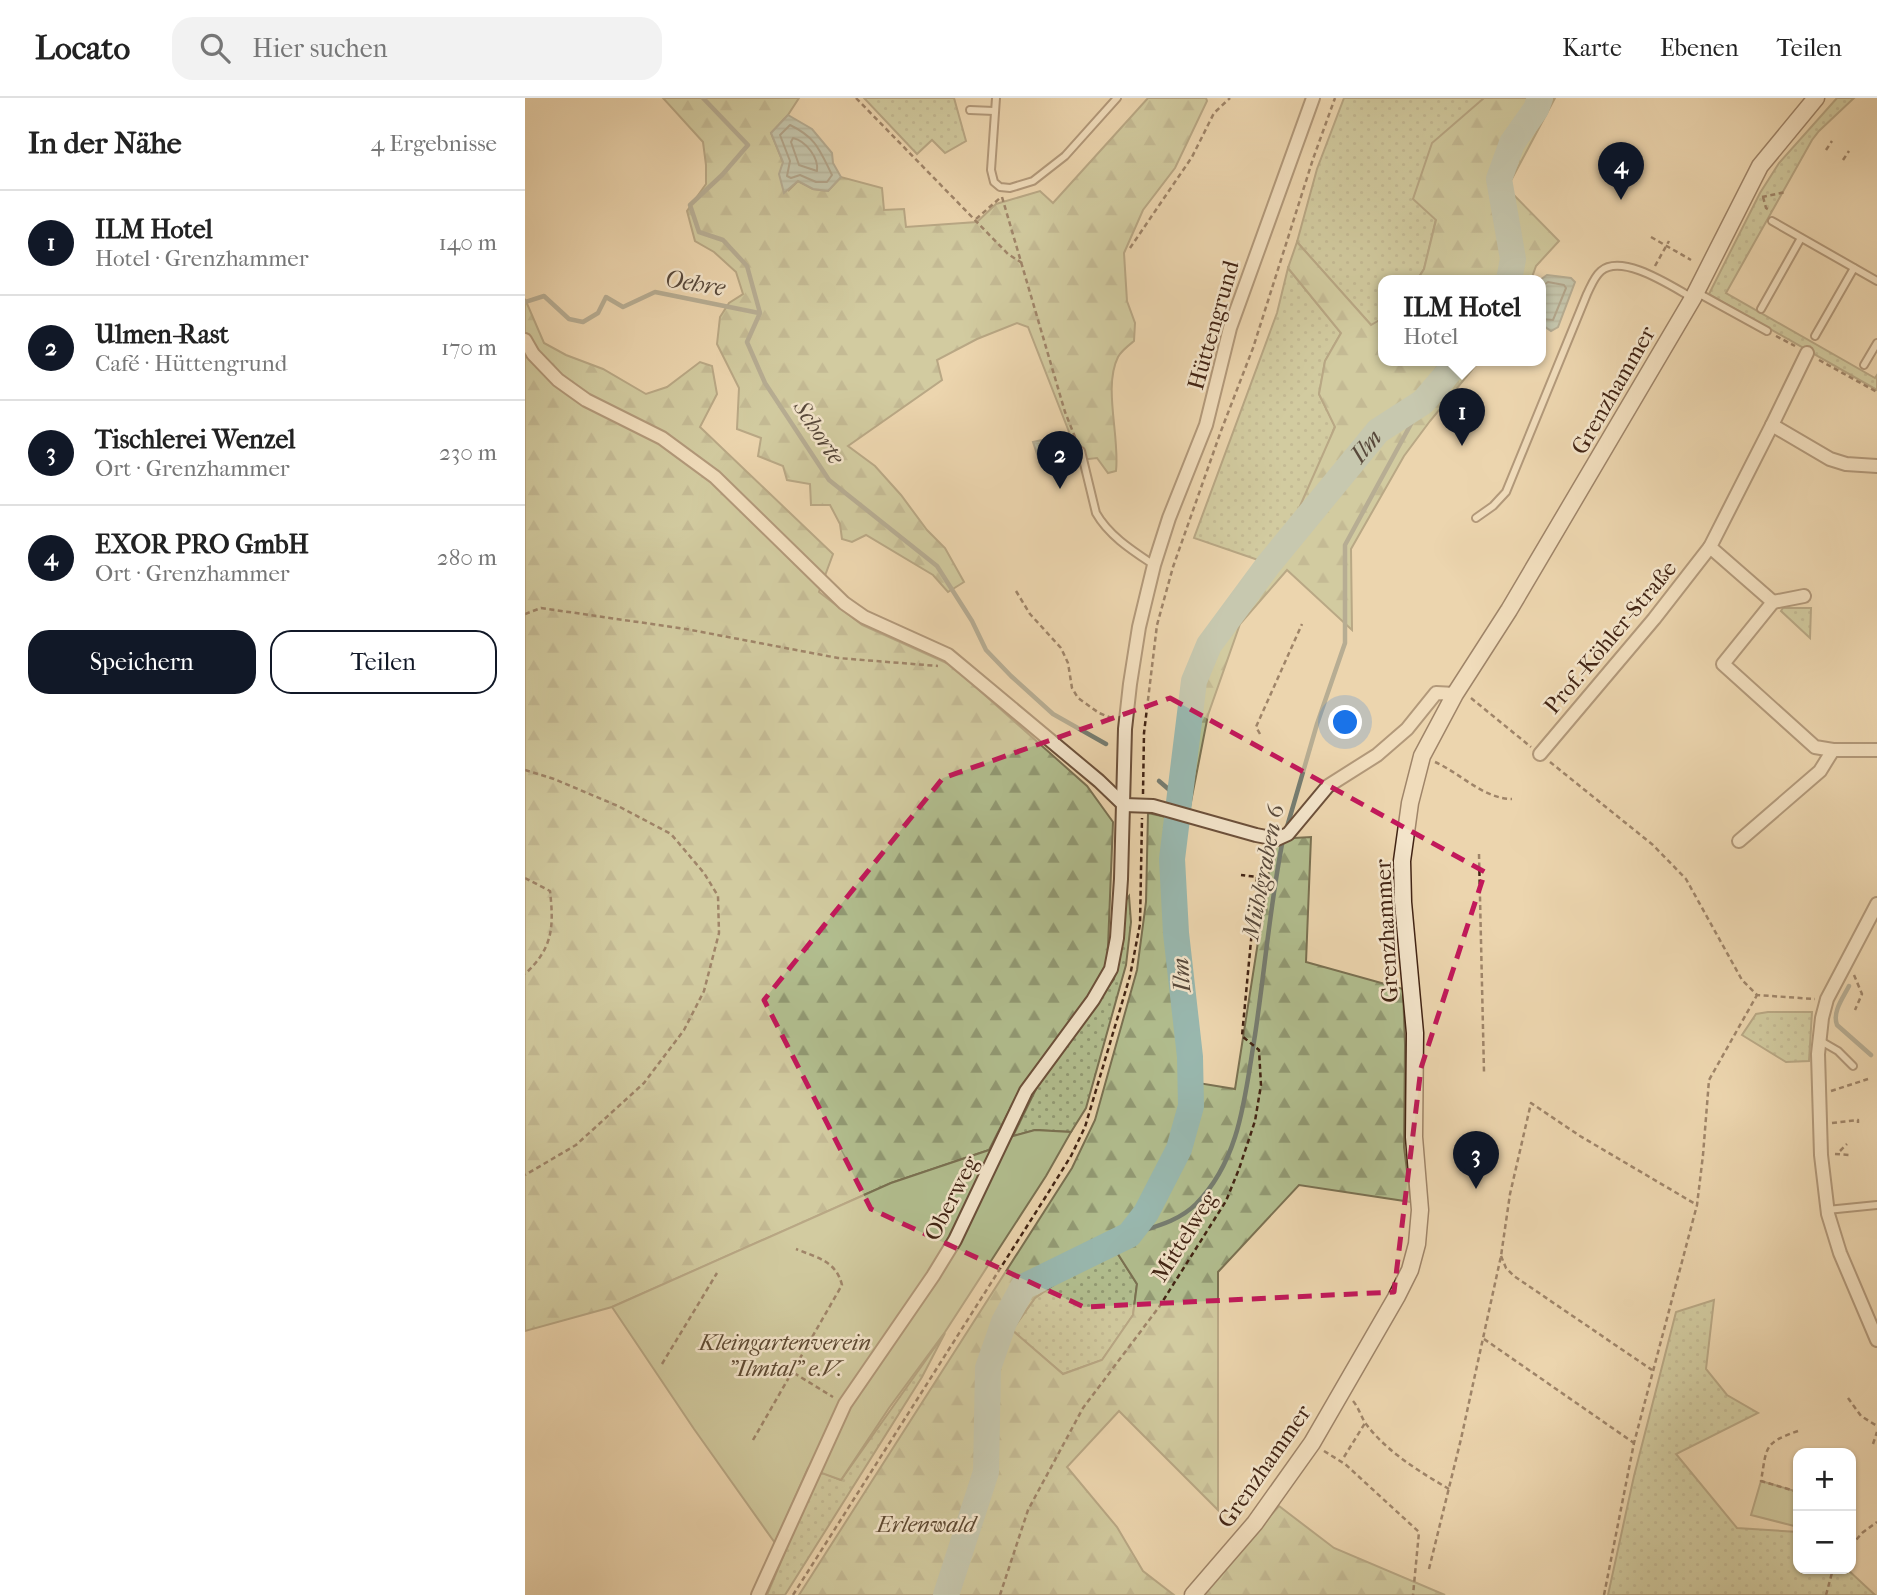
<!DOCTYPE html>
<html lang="de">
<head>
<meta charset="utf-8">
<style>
	body { margin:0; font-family:"IM FELL French Canon",serif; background:#f2f2f2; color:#222 }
	.controls { position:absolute; right:21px; bottom:21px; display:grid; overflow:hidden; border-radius:14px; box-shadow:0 2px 5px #0004 }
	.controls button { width:63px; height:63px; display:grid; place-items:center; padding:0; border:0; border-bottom:2px solid #e0e0e0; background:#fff; color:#222; font:35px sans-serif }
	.you { position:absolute; left:821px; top:625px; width:24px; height:24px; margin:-18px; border:5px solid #fff; border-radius:50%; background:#1a73e8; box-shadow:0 0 0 10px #1a73e833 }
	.badge { display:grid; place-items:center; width:46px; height:46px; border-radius:50%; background:#111827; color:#fff; font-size:23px; font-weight:700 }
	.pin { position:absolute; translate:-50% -58px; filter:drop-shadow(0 2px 4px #0008) }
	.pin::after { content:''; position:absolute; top:37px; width:24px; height:21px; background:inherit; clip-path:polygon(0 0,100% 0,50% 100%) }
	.popup { position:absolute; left:853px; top:177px; width:168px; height:91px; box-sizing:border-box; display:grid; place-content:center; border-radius:14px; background:#fff; filter:drop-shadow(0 2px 5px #0005); font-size:23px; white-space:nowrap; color:#767676 }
	.popup b { font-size:26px; color:#222 }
	.popup::after { content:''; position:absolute; left:50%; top:100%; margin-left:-14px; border:14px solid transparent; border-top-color:#fff }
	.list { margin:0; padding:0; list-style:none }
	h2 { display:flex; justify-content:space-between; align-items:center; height:91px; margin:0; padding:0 28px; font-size:30px }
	h2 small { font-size:23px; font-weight:400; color:#767676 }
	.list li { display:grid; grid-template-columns:46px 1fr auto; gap:21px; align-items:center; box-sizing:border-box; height:105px; padding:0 28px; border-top:2px solid #e0e0e0 }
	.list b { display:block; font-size:26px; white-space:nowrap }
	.list p { margin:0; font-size:23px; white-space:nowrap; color:#767676 }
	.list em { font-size:23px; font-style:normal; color:#767676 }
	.actions { display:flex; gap:14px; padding:21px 28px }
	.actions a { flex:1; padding:16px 0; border:2px solid #111827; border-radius:21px; text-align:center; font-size:24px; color:#111827 }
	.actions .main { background:#111827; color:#fff }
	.icon { flex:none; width:38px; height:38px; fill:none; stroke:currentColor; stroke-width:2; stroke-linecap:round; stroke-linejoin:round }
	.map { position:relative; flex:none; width:1352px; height:1497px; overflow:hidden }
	header { display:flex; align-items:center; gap:42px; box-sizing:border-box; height:98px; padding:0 35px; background:#fff; border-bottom:2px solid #e0e0e0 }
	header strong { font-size:33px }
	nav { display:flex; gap:38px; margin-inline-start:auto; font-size:24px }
	.search { width:490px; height:63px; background:#f2f2f2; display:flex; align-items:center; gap:18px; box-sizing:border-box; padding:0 24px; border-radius:21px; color:#767676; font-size:26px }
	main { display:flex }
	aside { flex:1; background:#fff }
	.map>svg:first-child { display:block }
	.grass { fill:url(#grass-dots); stroke:#7a7152; stroke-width:2 }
	.forest { fill:url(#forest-firs); stroke:#7a7152; stroke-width:2; fill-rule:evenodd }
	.garden { fill:#b2be8f; stroke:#7a7152; stroke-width:2 }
	.water { fill:url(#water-rules); stroke:#767d71; stroke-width:2 }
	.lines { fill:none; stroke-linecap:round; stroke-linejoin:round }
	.shore { stroke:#6e6e62; stroke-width:2 }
	.stream { stroke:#767d71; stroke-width:4.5 }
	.river { stroke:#99b8af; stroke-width:26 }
	.service-casing { stroke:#6c503a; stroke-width:10 }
	.minor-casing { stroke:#6c503a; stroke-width:16 }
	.secondary-casing { stroke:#422414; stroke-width:19 }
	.path { stroke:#422414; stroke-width:2.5; stroke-dasharray:5 3.5; stroke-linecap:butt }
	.service { stroke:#f3e4ca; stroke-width:6 }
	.minor { stroke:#f3e4ca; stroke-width:12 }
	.secondary { stroke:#f3e4ca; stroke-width:16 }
	.marked { fill:none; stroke:#c2185b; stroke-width:5; stroke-dasharray:14 9; stroke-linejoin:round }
	.labels { text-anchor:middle; stroke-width:5; stroke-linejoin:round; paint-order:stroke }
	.street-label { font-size:23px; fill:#422414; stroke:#f3e4ca }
	.park-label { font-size:23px; font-style:italic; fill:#5e4a33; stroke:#f3e4ca }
	.water-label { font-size:24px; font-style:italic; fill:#58493b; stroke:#f3e4ca }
</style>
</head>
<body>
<header>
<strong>Locato</strong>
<div class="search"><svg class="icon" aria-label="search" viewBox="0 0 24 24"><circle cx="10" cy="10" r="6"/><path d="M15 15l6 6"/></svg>Hier suchen</div>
<nav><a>Karte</a><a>Ebenen</a><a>Teilen</a></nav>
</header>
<main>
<aside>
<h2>In der Nähe<small>4 Ergebnisse</small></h2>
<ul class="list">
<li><span class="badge">1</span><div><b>ILM Hotel</b><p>Hotel · Grenzhammer</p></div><em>140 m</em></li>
<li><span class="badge">2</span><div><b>Ulmen-Rast</b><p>Café · Hüttengrund</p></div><em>170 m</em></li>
<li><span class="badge">3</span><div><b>Tischlerei Wenzel</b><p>Ort · Grenzhammer</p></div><em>230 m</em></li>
<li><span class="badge">4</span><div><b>EXOR PRO GmbH</b><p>Ort · Grenzhammer</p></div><em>280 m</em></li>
</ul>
<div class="actions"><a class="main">Speichern</a><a>Teilen</a></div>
</aside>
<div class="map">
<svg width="1352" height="1497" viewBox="0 0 1352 1497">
	<defs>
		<pattern id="grass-dots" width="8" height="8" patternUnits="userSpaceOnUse" patternTransform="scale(1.75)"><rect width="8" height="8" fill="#b2be8f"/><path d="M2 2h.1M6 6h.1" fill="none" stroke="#929a74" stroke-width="1.8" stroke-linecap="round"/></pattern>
		<pattern id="forest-firs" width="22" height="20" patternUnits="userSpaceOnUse" patternTransform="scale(1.75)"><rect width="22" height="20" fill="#b2be8f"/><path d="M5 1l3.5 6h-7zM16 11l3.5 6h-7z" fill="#929a74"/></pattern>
		<pattern id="water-rules" width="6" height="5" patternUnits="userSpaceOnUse" patternTransform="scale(1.75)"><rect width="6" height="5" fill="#99b8af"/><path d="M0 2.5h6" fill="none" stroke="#7e958d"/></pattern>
	</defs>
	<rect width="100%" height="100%" fill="#ecd5ae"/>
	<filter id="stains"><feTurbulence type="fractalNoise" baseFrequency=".00286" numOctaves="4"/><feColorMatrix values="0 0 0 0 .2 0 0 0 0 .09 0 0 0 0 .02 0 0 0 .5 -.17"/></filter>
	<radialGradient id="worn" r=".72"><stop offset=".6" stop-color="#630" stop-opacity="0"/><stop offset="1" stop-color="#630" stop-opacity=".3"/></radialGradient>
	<g class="grass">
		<path d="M 339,0 L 429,0 L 441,43 L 420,55 L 407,42 L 392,56 Z"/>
		<path d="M 819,0 L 959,0 L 911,121 L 899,171 L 892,182 L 858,182 L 858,220 L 847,228 L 772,144 L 792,71 Z"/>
		<path d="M 1312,0 L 1329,0 L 1294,33 L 1287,42 L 1201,195 L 1350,280 L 1352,277 L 1352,292 L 1184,196 L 1235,95 L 1254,65 Z"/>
		<path d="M 763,170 L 816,235 L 800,263 L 794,296 L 810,328 L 776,416 L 739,464 L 669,440 L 752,215 Z"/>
		<path d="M 1258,510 L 1286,510 L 1285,540 L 1256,513 Z"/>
		<path d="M 604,798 L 606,824 L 601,867 L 561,1010 L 546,1034 L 510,1032 L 488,1038 L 513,987 L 589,881 L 599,805 Z"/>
		<path d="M 1243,914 L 1287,914 L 1284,963 L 1261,964 L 1217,937 L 1231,916 Z"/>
		<path d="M 591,1153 L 612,1186 L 608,1217 L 577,1262 L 538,1276 L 487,1232 L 510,1200 L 554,1169 Z"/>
		<path d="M 1189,1202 L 1181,1271 L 1202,1297 L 1233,1315 L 1151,1356 L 1212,1430 L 1273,1434 L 1273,1471 L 1322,1471 L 1350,1497 L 1083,1497 L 1109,1378 L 1151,1214 Z"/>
		<path d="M 420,1235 L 397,1279 L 260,1497 L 242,1497 L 294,1373 L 316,1382 Z"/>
	</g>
	<g class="forest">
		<path d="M 138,0 L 274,0 L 263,17 L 246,35 L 258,64 L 264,92 L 273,83 L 288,91 L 303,93 L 316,79 L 357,90 L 359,112 L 379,111 L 381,129 L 452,124 L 471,106 L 515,93 L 528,105 L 623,0 L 681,0 L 682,3 L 650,70 L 618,112 L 599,155 L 602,203 L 610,225 L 609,243 C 604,247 596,253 593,259 C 578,289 595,339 591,373 L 583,375 L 572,360 L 555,362 L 503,229 L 492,225 L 452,241 L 412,262 L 417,282 L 323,348 L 350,368 L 376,397 L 402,432 L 420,450 L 439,484 L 423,494 L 408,477 L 341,437 L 327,444 L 317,441 L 315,426 L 305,407 L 286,407 L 285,386 L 262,382 L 258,368 L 233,358 L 236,340 L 212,331 L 214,290 L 192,246 L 195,219 L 204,205 L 218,196 L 211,174 L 189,154 L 170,143 L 162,113 L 181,86 L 181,67 L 178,44 Z"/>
		<path d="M 959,0 L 1030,0 L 982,90 L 1034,143 L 1011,168 L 1006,182 L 892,182 L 899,171 L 911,122 L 888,101 L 907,45 Z"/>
		<path d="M 772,144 L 846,227 L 858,220 L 858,262 L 955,262 L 905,323 L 879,358 L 826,451 L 827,532 L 762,472 L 715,526 L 683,617 L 664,714 L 643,703 L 667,575 L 675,552 L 710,501 L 776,416 L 775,408 L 810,329 L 794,296 L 800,263 L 816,235 L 763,170 Z"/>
		<path d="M 0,201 L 19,245 L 41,257 L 78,271 L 121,296 L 142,289 L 175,264 L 187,268 L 192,296 L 175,329 L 308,456 L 294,494 L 337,527 L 426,567 L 562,688 L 588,724 L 582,873 L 496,989 L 464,1052 L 366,1085 L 87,1209 L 0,1233 Z"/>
		<path d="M 623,715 L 659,723 L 641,761 L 657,834 L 673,985 L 710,991 L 748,748 L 769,740 L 786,739 L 781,864 L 878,891 L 880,947 L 879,1049 L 886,1104 L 774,1087 L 693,1174 L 693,1412 L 594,1313 L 542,1369 L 592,1429 L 618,1473 L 649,1497 L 274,1497 L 547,1070 L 570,1022 L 612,872 L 621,804 ZM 591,1153 L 612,1186 L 608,1217 L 577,1262 L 538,1276 L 487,1232 L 510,1200 L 554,1169 Z"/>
		<path d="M 754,1408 L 809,1450 L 920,1497 L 676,1497 Z"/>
	</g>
	<g class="garden">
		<path d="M 510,1032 L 546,1034 L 521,1078 L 420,1234 L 364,1310 L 316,1382 L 283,1370 L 250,1445 L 169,1331 L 87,1209 L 366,1085 L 464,1052 L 488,1038 Z"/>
		<path d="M 1236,1383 L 1273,1394 L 1273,1429 L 1226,1417 Z"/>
	</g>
	<g class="water">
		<path d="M 263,17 L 287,31 L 307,55 L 308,65 L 316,79 L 303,93 L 288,91 L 273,83 L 259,95 L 254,76 L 258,64 L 246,35 Z"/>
		<path d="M 1022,177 L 1046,180 L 1050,184 L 1033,229 L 1026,233 L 1016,226 L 1015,182 Z"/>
		<path d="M 521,341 L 525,343 L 527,356 L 521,363 L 515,365 L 508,344 Z"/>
	</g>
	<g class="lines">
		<g class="shore">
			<path d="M 265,27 C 292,40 295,53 307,77 L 302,84 L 291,84 L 275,77 L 266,80 L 262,78 L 265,63 L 255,37 Z"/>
			<path d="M 268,40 C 281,43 294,60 292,73 L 274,67 L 266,44 Z"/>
			<path d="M 1016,189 L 1023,184 L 1039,187 L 1041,190 L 1028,222 L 1016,221"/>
		</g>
		<g class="stream">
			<path d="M 178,0 L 223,47 L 197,77 L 165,107 L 174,134 L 198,142 L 222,168 L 235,215 L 222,244 L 240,285 L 304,382 L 412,468 L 447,523 L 461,552 L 486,578 L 528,616 L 581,646"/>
			<path d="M 0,204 L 19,198 L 44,221 L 58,224 L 73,215 L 81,199 L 98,209 L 130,194 L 234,215"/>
			<path d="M 634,683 L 655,701"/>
			<path d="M 762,729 L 792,626 L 820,545 L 820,447 L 898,304"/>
			<path d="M 1324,888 C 1318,900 1307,914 1312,927 L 1346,957"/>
			<path d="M 604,1137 C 628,1129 653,1124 671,1106 C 716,1061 720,996 730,937 C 740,871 745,806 758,741"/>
		</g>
		<g class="river">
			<path d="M 984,182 L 988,161 L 974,81 L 987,45 L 1011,11 L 1015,0"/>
			<path id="s1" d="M 421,1497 L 461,1374 L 463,1270 L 479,1224 L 498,1189 L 604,1137 L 621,1115 L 654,1051 L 666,1008 L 665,959 L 651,835 L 647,761 L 669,583 L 684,547 L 743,467 L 853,333 L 898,304 L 934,262"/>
		</g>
		<defs>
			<g id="service">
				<path d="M 471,0 L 466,72 L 469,84 L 475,89 L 485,90 L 508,83 L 540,58 L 592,0"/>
				<path d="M 445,12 L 469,13"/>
				<path d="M 1247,123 L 1352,183"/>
				<path d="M 1173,195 L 1242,233"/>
				<path d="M 1236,211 L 1276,140"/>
				<path d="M 1290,238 L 1329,170"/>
				<path d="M 1339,267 L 1352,245"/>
				<path d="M 556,353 L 571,415 C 584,438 608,453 629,467"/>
				<path d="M 951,420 L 968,408 L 981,394 L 1062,196 C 1066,188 1069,179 1076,173 C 1097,155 1146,188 1166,199"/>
				<path d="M 1294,942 L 1313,953 L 1328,968"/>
				<path d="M 1302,1112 L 1352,1107"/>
			</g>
			<g id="minor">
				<path d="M 0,242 L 8,256 L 33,282 L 61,302 L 137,340 L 190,379 L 319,505 L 339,519 L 423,557 L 574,683 L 599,707"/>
				<path d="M 1247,327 L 1282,255"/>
				<path d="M 1352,368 L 1321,366 L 1305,361 L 1247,327 L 1185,449 L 1248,504 L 1198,566 L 1290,649 L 1308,652 L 1352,652"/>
				<path d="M 1248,504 L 1279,498"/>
				<path d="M 1015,656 L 1129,521 L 1185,449"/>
				<path d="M 599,707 L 628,708 L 731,737 L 752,741 L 763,736 L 803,688 L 852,657 L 882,631 L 911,595 L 930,596"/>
				<path d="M 1214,743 L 1295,673 L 1308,652"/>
				<path d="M 1352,806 L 1302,901 L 1297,920 L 1293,956 L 1296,1057 L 1303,1116 L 1315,1155 L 1352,1242"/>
				<path d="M 233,1497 L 320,1306 L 408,1178 L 430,1142 L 501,993 L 568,902 L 586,871 L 592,840 L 596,781 L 600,631 L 605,586 L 614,529 L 629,467 L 644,420 L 681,327 L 705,230 L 788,0"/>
			</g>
			<path id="secondary" d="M 668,1497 L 730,1425 L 787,1345 L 872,1198 L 885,1172 L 892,1146 L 895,1112 L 889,1039 L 890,935 L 878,804 L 877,763 L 885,705 L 897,658 L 930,596 L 984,512 L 1168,200 L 1235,68 L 1291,0"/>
		</defs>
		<use href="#service" class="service-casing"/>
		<use href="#minor" class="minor-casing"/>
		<use href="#secondary" class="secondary-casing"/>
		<g class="path">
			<path d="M 331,0 L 483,156 L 497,165"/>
			<path d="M 1301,52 L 1307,43"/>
			<path d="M 1318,62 L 1324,53"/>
			<path d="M 477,99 L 540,314 L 552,344"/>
			<path d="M 1237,99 L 1261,94"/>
			<path d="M 1238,99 L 1241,110 L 1246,113"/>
			<path d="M 451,121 L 475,100"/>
			<path d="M 1126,139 L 1166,162"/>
			<path d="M 605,150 L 667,59 L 689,15 L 705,0"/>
			<path d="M 1130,168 L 1144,143"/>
			<path d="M 1251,238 L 1270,248"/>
			<path d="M 1294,262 L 1352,294"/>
			<path d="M 491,493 L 505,516 L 536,550 L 543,565 L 547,590 L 553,600 L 574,615 L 589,621"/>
			<path d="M 0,516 L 16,510 L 161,531 L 313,560 L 413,568"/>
			<path d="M 946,600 L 1006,649"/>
			<path d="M 735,636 L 731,629 L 777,526"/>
			<path d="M 910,664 C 935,675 959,701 987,701"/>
			<path d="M 1025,664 L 1128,747 L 1161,781 L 1217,882 L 1232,897 L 1290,901"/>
			<path d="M 0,672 L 29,681 L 93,708 L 146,736 L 179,775 L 193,798 L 194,835 L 179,893 L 159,932 L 119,985 L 51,1047 L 0,1077"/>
			<path d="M 618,696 L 619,635 L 632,527 L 648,469 L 696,333 L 728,250 L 788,61 L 810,0"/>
			<path d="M 954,756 L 959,974"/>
			<path d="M 0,780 L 25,793 C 29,829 28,850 0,876"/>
			<path d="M 1329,877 L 1337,896 L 1330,912"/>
			<path d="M 1306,993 L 1343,981"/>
			<path d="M 1307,1025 L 1333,1022 L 1333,1025"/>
			<path d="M 1315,1053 L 1322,1046"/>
			<path d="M 1310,1056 L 1324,1057"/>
			<path d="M 976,1158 L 981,1170 L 989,1178 L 1127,1272"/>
			<path d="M 959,1241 L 1109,1345"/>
			<path d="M 137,1266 L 192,1175"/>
			<path d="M 269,1275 L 308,1299"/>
			<path d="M 1323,1300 L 1336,1318 L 1352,1328"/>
			<path d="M 828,1303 C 834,1310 836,1319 841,1326 C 862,1354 895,1374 924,1391"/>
			<path d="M 1273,1333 C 1238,1345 1242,1349 1236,1383 L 1273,1394"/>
			<path d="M 228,1342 L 317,1187 C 311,1163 293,1160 271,1151"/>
			<path d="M 1348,1346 L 1352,1334"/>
			<path d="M 799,1353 L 820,1366 L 894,1434 L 888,1497"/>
			<path d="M 819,1359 L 840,1325"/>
			<path d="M 1326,1448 L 1337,1435 L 1352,1424"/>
			<path d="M 904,1471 L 936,1341 L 976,1158 L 985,1096 L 1006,1005 L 1055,1038 L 1172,1107"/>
			<path d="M 268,1497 L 518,1103 L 546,1058 L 560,1029 L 605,878 L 615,826 L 617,720"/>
			<path d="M 475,1497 L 503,1412 L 558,1310 L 634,1209 L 701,1103 L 714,1071 L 730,1023 L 736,987 L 734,952 L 717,938 L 732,779 L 716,777"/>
			<path d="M 1079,1497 L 1109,1345 L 1172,1107 L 1178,1057 L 1184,982 L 1232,897"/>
			<path d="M 1301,1497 L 1308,1471"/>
		</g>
		<use href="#service" class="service"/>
		<use href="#minor" class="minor"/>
		<use href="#secondary" class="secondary"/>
	</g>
	<path d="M0 0H1352V1497H0ZM 645,600 L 960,774 L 896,970 L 869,1194 L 559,1209 L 346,1111 L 239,902 L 418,680 Z" fill="#ecd5ae" fill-opacity=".55" fill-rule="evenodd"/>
	<path class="marked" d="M 645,600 L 960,774 L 896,970 L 869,1194 L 559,1209 L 346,1111 L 239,902 L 418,680 Z"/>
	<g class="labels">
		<g class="street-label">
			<text transform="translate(688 227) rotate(-74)" y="8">Hüttengrund</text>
			<text transform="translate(1088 292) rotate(-60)" y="8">Grenzhammer</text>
			<text transform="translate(1085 539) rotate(-50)" y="8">Prof.-Köhler-Straße</text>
			<text transform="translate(861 833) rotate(-93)" y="8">Grenzhammer</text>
			<text transform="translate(426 1100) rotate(-63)" y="8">Oberweg</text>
			<text transform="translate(659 1138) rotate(-58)" y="8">Mittelweg</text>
			<text transform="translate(739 1368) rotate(-55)" y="8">Grenzhammer</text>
		</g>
		<g class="park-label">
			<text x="260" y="1252">Kleingartenverein<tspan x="260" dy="26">"Ilmtal" e.V.</tspan></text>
			<text x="401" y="1434">Erlenwald</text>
		</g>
		<g class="water-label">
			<text transform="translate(170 185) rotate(9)" y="8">Oehre</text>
			<text transform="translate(294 334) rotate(56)" y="8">Schorte</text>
			<text dy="8" stroke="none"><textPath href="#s1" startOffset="1304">Ilm</textPath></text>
			<text transform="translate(738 774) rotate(-79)" y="8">Mühlgraben 6</text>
			<text transform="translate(656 877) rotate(-94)" y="8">Ilm</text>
		</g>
	</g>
	<rect width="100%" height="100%" filter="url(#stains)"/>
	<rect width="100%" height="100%" fill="url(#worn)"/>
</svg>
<div class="controls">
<button>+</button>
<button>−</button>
</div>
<div class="you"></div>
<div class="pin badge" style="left:937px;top:348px">1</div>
<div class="popup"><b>ILM Hotel</b>Hotel</div>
<div class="pin badge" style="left:535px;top:391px">2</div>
<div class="pin badge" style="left:951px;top:1091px">3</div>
<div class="pin badge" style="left:1096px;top:102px">4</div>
</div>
</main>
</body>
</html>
